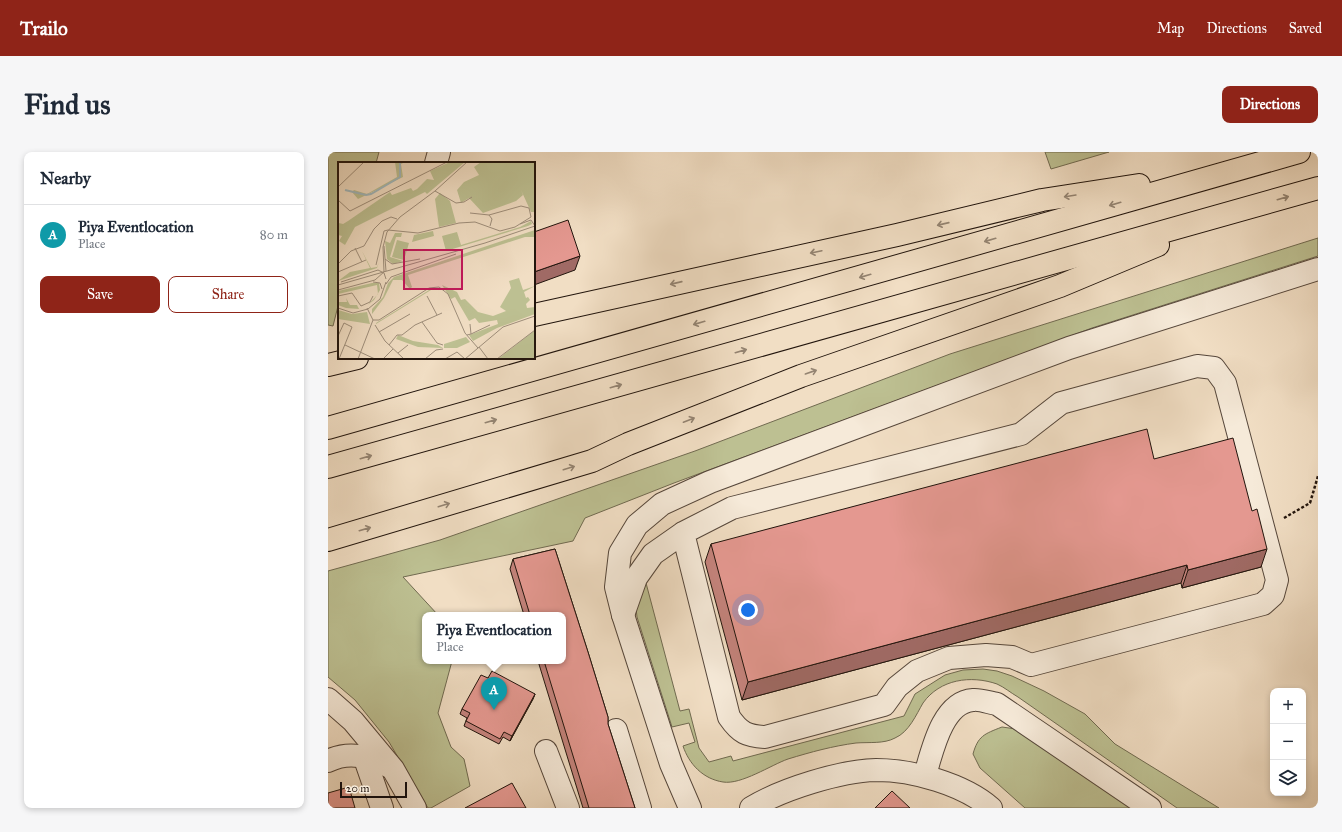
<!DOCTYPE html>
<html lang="en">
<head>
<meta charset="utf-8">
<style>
	body { margin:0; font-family:"IM FELL Great Primer",serif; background:#f6f6f7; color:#1f2937 }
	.controls { position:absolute; right:12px; bottom:12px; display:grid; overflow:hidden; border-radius:8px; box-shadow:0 2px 6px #0003 }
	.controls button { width:36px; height:36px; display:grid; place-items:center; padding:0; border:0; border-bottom:1px solid #e0e1e3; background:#fff; color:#1f2937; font:20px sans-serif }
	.scale { position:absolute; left:12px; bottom:10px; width:67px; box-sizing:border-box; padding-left:4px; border:2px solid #22150d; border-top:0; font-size:11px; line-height:14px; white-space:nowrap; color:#22150d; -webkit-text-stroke:3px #f6ead9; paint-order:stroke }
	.you { position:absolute; left:420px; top:458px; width:14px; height:14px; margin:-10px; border:3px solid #fff; border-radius:50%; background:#1a73e8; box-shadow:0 0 0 6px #1a73e833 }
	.badge { display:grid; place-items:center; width:26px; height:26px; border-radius:50%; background:#8f2418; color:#fff; font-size:13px; font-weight:700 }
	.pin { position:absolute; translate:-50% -33px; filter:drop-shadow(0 1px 2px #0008) }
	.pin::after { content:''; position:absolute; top:21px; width:14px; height:12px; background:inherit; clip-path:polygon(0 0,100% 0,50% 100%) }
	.popup { position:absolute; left:94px; top:460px; width:144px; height:52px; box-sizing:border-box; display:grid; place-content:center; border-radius:8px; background:#fff; filter:drop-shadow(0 1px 3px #0005); font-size:13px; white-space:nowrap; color:#747a83 }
	.popup b { font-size:15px; color:#1f2937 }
	.popup::after { content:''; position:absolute; left:50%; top:100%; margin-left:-8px; border:8px solid transparent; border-top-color:#fff }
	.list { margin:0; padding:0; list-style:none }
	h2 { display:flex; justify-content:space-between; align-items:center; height:52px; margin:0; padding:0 16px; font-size:17px }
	h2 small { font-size:13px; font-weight:400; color:#747a83 }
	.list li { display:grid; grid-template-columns:26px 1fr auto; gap:12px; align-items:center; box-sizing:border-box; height:60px; padding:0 16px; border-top:1px solid #e0e1e3 }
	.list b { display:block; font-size:15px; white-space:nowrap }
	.list p { margin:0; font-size:13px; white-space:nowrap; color:#747a83 }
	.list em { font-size:13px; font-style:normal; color:#747a83 }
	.actions { display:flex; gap:8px; padding:12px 16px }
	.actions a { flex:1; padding:9px 0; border:1px solid #8f2418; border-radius:8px; text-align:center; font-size:14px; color:#8f2418 }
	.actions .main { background:#8f2418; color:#fff }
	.icon { flex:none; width:22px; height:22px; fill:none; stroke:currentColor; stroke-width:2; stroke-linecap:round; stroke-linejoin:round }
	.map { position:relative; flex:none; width:990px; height:656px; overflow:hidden; border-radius:8px }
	header { display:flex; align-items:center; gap:24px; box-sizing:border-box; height:56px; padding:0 20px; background:#8f2418; color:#fff }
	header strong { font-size:19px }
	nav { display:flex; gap:22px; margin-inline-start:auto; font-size:14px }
	.intro { display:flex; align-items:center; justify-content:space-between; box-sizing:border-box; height:96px; padding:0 24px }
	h1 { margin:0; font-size:28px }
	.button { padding:10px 18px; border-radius:8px; background:#8f2418; color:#fff; font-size:14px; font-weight:700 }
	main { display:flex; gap:24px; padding:0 24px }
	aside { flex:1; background:#fff; border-radius:8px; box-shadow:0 2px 6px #0003 }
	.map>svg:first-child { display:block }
	.green { fill:#bdc092; stroke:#706a50 }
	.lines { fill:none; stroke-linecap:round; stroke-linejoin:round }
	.minor-casing { stroke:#56473b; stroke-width:24 }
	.highway-casing { stroke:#22150d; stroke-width:24 }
	.path { stroke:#22150d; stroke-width:2.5; stroke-dasharray:3 2; stroke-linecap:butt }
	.minor { stroke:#f6ead9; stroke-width:22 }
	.highway { stroke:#f1dec4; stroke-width:22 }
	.wall { fill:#c4837c; stroke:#22150d }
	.shaded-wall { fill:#a06a65; stroke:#22150d }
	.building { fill:#e49890; stroke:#22150d }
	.oneway { stroke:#948472 }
	.inset-river { fill:none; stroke:#a1b9bf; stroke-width:2 }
	.inset-road { fill:none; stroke:#9e8e7b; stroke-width:1 }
	.view { fill:#c2185b; fill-opacity:0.15; stroke:#c2185b; stroke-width:2 }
	.inset-edge { fill:none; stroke:#22150d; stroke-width:2 }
</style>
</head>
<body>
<header>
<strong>Trailo</strong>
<nav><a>Map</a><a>Directions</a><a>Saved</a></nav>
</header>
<div class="intro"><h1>Find us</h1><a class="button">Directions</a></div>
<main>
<aside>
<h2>Nearby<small></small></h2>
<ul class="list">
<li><span class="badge" style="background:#0f9aa8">A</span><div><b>Piya Eventlocation</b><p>Place</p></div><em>80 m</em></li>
</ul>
<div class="actions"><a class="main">Save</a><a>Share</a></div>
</aside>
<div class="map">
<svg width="990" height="656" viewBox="0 0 990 656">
	<rect width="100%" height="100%" fill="#f1dec4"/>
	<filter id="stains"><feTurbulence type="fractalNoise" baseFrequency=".005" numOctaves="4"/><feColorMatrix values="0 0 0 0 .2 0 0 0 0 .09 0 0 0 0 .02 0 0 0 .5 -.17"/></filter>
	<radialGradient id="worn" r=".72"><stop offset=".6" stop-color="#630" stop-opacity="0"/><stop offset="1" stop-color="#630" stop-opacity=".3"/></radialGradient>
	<g class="green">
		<path d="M 0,0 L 51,0 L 48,11 L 11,11 L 11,150 L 5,174 L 0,173 Z"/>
		<path d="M 717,0 L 781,0 L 723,17 Z"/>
		<path d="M 990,86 L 990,104 L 764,176 L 346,331 L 257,366 L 245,389 L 75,425 L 110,463 L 97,463 L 97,509 L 124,509 L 110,561 L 123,595 L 136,607 L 142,634 L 103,656 L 100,656 L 61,590 L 27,548 L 0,525 L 0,419 L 112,388 L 367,299 L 622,202 Z"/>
		<path d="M 318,431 L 352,559 L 361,557 L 371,596 L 381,610 L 403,604 L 405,609 L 576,564 L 587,542 L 617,523 L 635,518 L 655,517 L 669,519 L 684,524 L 716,539 L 757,562 L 787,592 L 891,656 L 849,656 L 690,545 C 683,541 676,535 669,532 C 643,523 612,527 595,551 C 588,563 581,580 567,586 C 556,592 541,590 528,591 C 505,594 483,600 460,607 C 443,613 413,633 395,630 C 375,627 361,612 355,594 L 367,590 L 361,571 L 344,575 L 309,465 L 308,456 Z"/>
		<path d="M 674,575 L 688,577 L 809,656 L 697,656 L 652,616 L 645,602 C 650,584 656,582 674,575 Z"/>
	</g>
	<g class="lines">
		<defs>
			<g id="minor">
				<path d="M 108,11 L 111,0"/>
				<path d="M 295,463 L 308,426 L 325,402 L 355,381 L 404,356 L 693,282 L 733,251 L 869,214 L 886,216 L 897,231 L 949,428 L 945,443 L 935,452 L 703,513 L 684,505 L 658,503 L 621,506 L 589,519 L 569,535 L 556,553 L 437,585 C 419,584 412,581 401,565 L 355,381"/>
				<path d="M 0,547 L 25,569 L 65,617 L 87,656"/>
				<path d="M 288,578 L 312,656"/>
				<path d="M 218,599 L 240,656"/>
				<path d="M 36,604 L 54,656"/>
				<path d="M 0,609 C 22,598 42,605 62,615"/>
				<path d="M 597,623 C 604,600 614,550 645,548 C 652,547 662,551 669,552 L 822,656"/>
				<path d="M 362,656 L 343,612 L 295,463 L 288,435 L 292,401 L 309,373 L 334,352 L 382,330 L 741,196 L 990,117"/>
				<path d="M 423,656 C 454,637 512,619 548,618 C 585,618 635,632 663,656"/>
			</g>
			<g id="highway">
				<path d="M 206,163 L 569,83 L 714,48 L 811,33"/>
				<path d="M 0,213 L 29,206"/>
				<path d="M 0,276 L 971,0"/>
				<path d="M 0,315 L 990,36"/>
				<path d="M 0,388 L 264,309 L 300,292 L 473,224 L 732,134 L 830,93"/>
			</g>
		</defs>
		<use href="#minor" class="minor-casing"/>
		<use href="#highway" class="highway-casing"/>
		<path class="path" d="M 956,366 L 982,351 L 990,324"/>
		<use href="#minor" class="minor"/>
		<use href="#highway" class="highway"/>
	</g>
	<g class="wall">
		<path d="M 826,307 L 933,415 L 854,436 L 853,431 L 414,548 L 377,410 L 383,392 Z"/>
		<path d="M 227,397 L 260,500 L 280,565 L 280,572 L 307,656 L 255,656 L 210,509 L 235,509 L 235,463 L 196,463 L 182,417 L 185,407 Z"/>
		<path d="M 160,526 L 207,542 L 205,547 L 182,589 L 175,585 L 171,592 L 136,574 L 139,566 L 132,562 L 134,557 Z"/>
	</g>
	<g class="shaded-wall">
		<path d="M 252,104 L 247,118 L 206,133 L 206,120 Z"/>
		<path d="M 939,397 L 933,415 L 854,436 L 860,418 Z"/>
		<path d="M 859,413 L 853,431 L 414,548 L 420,530 Z"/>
		<path d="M 207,542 L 205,547 L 182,589 L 184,584 Z"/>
	</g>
	<g class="building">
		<path d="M 240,68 L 252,104 L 206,120 L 206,80 Z"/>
		<path d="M 819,277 L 826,307 L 905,286 L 924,359 L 929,357 L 939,397 L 860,418 L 859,413 L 420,530 L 383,392 Z"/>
		<path d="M 227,397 L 260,500 L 280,565 L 280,572 L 307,656 L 261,656 L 216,509 L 235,509 L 235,463 L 202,463 L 185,407 Z"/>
		<path d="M 164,519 L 207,542 L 184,584 L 176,580 L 172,587 L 138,569 L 142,561 L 134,557 L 153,523 L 160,526 Z"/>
		<path d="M 184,631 L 198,656 L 137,656 Z"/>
		<path d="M 21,635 L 27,656 L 0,656 L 0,641 Z"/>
		<path d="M 564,639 L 582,656 L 547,656 Z"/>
	</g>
	<defs><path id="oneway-shaft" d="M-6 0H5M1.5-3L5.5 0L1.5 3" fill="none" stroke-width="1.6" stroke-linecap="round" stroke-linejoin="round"/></defs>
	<g class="oneway">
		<use href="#oneway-shaft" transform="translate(742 44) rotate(171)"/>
		<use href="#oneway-shaft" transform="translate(955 46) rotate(-16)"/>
		<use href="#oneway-shaft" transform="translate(787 52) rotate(164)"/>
		<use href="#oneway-shaft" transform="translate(615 72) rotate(167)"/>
		<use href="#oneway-shaft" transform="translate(662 88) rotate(164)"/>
		<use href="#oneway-shaft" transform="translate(488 100) rotate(168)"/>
		<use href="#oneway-shaft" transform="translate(537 124) rotate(164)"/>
		<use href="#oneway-shaft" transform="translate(348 131) rotate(167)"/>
		<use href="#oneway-shaft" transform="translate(371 171) rotate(164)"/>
		<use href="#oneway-shaft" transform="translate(413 199) rotate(-16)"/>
		<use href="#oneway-shaft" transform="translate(483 220) rotate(-19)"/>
		<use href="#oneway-shaft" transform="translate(288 234) rotate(-16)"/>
		<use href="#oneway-shaft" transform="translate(361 268) rotate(-21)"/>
		<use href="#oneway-shaft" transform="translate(163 269) rotate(-16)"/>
		<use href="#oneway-shaft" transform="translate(38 305) rotate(-16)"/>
		<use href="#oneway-shaft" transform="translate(241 316) rotate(-17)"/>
		<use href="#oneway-shaft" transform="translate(116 353) rotate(-17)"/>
		<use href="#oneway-shaft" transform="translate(37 377) rotate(-16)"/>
	</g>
	<g transform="translate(10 10)">
		<rect width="197" height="197" fill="#f1dec4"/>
		<path d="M 57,0 L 67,0 L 63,2 L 65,15 L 20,37 L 14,30 L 16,28 L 29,32 L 59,15 ZM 112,0 L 127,0 L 89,32 L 87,30 L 17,65 L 7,83 L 1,79 L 4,74 L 0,73 L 1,61 L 5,62 L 10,59 L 52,30 L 54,33 L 73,26 L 75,29 L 79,27 L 89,17 L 96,18 L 92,9 ZM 143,0 L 197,0 L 197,50 L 193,50 L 183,28 L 185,33 L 178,39 L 145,51 L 131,36 L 123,41 L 119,28 L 126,20 L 141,13 L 136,5 ZM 102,31 L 112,39 L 118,61 L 101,65 L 97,37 ZM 193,59 L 194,62 L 190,64 L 108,89 L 104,74 L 119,70 L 123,83 L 182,65 ZM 197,68 L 197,75 L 187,75 L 70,113 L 74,125 L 72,127 L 64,118 L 55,118 L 46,136 L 34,152 L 34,147 L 45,135 L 50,121 L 56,115 ZM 95,69 L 96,74 L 74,80 L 76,73 ZM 57,71 L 64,71 L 63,75 L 58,75 L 52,95 L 65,99 L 55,102 L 49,97 L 47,79 L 52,81 ZM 59,78 L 71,81 L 66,98 L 54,95 ZM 24,89 L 33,106 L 39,105 L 41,100 L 39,106 L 0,119 L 12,110 L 32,106 ZM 181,116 L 185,128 L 197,124 L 186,130 L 188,136 L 190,135 L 192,138 L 188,142 L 189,146 L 197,145 L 197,152 L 159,166 L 135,179 L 131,173 L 160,162 L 159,158 L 141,161 L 137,156 L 131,159 L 117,135 L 113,137 L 104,123 L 119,130 L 123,138 L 127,137 L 140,150 L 155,154 L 168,149 L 162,145 L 173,126 L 171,119 ZM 34,121 L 41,121 L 42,128 L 36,138 L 30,143 L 40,132 L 39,123 L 0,132 L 0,129 ZM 91,128 L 93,128 L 38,162 L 38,161 ZM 8,136 L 12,143 L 19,143 L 21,147 L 8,146 L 0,143 L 0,140 L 9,140 ZM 0,148 L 14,152 L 29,150 L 32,162 L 0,157 ZM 197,168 L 197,197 L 160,197 ZM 60,173 L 75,179 L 100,183 L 105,186 L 80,185 L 58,177 ZM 128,175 L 132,180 L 119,186 L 106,186 L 106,182 Z" fill="#bdc092"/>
		<path class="inset-river" d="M 7,28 L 28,33 L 33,32 L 62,15 L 62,0"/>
		<path class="inset-road" d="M 0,25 L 26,0M 97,29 L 118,41 L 126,40 L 134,35M 0,38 L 12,49 L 109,0M 132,51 L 151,53M 151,53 L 154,57 L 152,64M 182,62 L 193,58 L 197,64M 50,68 L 80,71 L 121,61 L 137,60 L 162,69 L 177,65 L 193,55 L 191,46 L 183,44 L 151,53M 46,84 L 48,109M 17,86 L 24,100M 47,97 L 54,102 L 82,97M 0,102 L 13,89 L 26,84 L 36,67 L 44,59 L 53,55 L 59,57M 38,103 L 46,69 L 50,68M 0,110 L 28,98M 46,110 L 45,85 L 49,70 L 62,55 L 97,29 L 129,0M 3,120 L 40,108 L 46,111 L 48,117M 35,120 L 42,121 L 44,127M 48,122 L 53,115 L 118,92M 0,123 L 147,81 L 197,64M 0,128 L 37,118 L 47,109M 0,134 L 14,131 L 23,144 L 32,140 L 35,134M 89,134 L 99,153M 0,146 L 15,151 L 30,147 L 42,137 L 48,120M 35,158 L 41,158 L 91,126 L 101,125 L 110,132 L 127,171 L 140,186M 84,160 L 99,181 L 105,183M 37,163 L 47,179 L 66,197M 41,170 L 72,152M 133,172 L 152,163M 129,173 L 133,172 L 132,162M 0,174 L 6,161 L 14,165 L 1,197M 7,183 L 37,197M 51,183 L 59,173 L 64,173 L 77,163 L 104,151M 141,185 L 150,197M 60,191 L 70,183M 20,197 L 35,158 L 29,146M 45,197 L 55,187M 87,197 L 98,188 L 105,187M 107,197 L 119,190 L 127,197 L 165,165 L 197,154M 159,197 L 197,168"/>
		<path class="view" d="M 66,88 L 124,88 L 124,127 L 66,127 Z"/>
		<rect width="197" height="197" class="inset-edge"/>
	</g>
	<rect width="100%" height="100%" filter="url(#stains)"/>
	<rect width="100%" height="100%" fill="url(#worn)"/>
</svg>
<div class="controls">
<button>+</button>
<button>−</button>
<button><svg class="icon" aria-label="layers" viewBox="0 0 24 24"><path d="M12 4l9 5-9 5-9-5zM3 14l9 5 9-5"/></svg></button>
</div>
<div class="scale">20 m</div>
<div class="you"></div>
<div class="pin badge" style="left:166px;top:558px;background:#0f9aa8">A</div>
<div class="popup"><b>Piya Eventlocation</b>Place</div>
</div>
</main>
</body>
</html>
